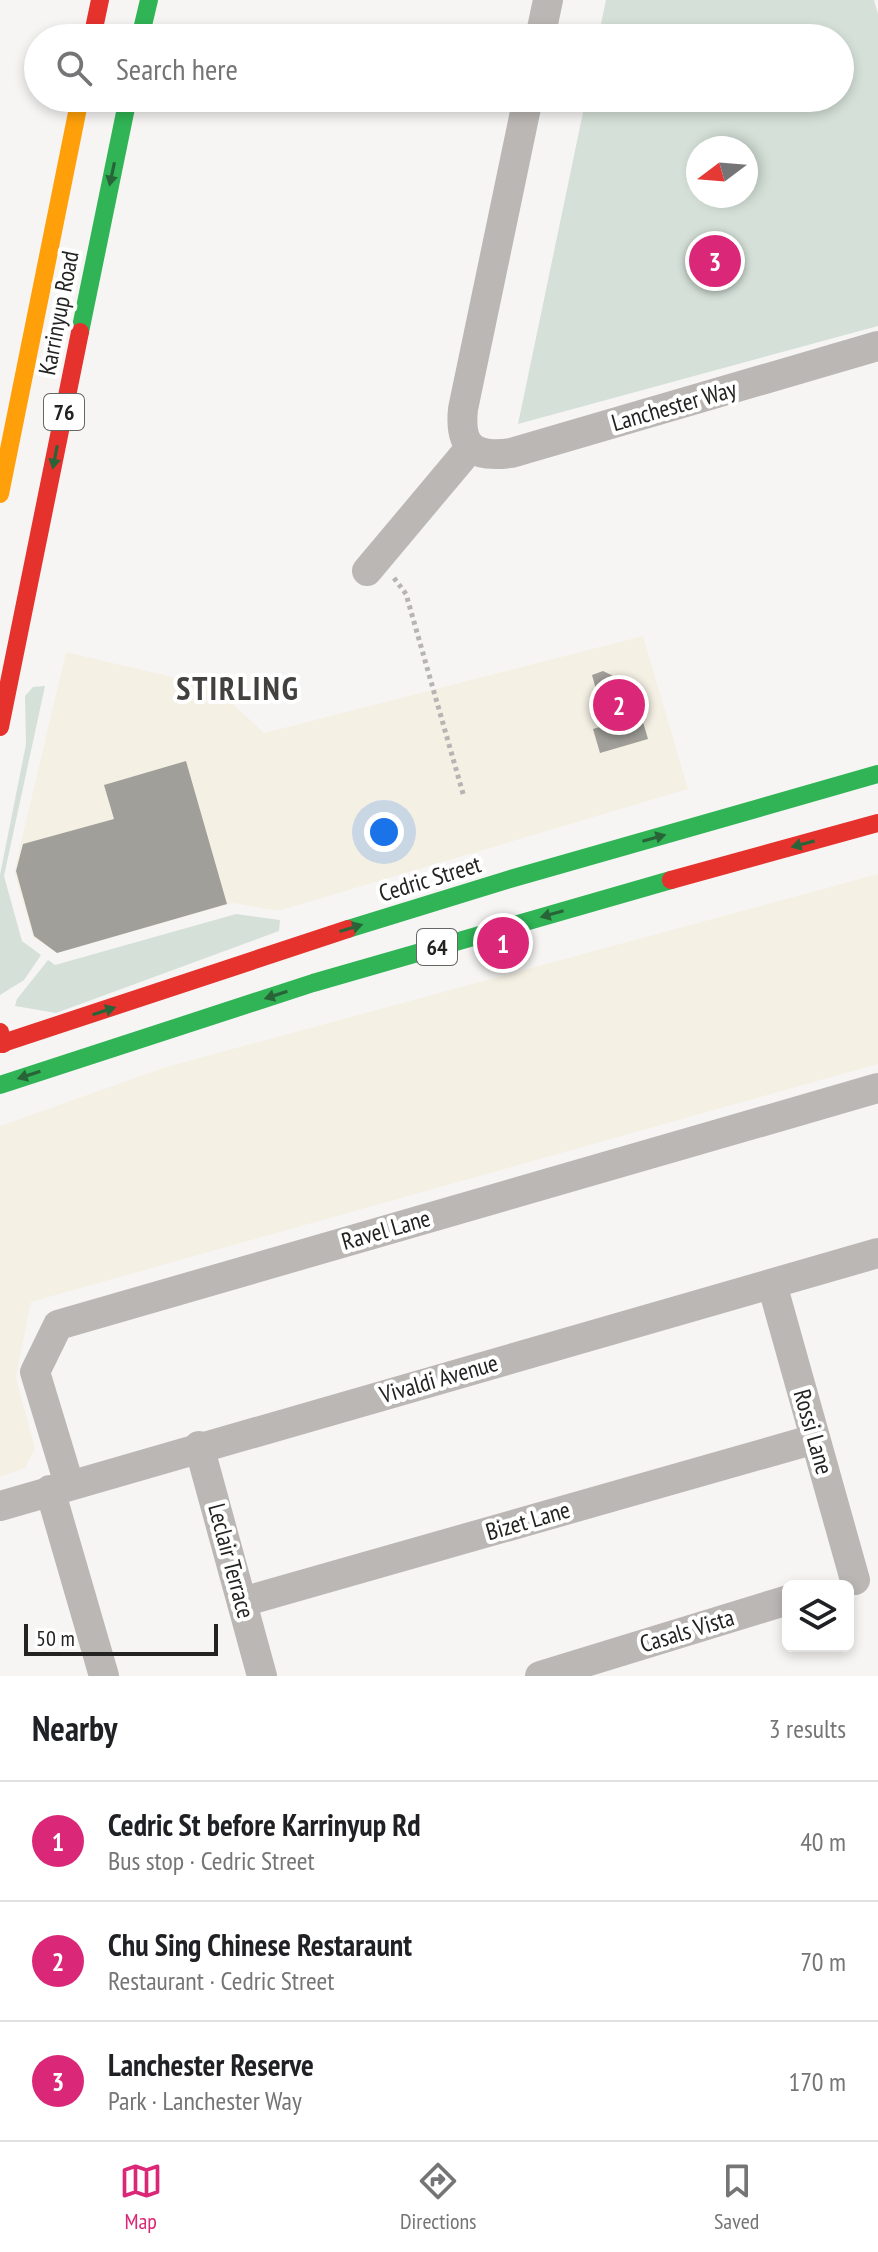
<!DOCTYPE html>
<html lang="en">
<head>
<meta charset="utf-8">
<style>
	body { margin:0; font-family:"PT Sans Narrow",sans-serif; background:#f2f2f2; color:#202124 }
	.controls { position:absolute; right:24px; bottom:24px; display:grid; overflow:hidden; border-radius:12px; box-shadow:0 4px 12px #0003 }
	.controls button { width:72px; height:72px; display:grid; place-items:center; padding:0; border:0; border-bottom:2px solid #e0e0e0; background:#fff; color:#202124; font:40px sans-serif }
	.compass { position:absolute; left:686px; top:136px; width:72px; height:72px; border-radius:50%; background:#fff; box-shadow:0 4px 12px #0003; rotate:254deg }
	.scale { position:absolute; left:24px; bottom:20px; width:194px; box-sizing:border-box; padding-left:8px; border:4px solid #232322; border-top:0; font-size:22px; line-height:28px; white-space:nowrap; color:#232322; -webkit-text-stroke:6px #fff; paint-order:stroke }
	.you { position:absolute; left:384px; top:832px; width:28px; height:28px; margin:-20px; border:6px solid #fff; border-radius:50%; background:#1a73e8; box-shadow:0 0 0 12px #1a73e833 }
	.badge { display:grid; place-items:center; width:52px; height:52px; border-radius:50%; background:#db2777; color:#fff; font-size:26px; font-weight:700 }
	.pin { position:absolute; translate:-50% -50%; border:4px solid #fff; box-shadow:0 2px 8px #0006 }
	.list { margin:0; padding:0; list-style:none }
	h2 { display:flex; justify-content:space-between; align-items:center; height:104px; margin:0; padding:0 32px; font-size:34px }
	h2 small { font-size:26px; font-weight:400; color:#757577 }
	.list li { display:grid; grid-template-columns:52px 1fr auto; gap:24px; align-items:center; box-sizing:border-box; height:120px; padding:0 32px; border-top:2px solid #e0e0e0 }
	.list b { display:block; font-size:30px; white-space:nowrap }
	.list p { margin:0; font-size:26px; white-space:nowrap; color:#757577 }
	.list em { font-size:26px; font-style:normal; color:#757577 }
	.icon { flex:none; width:44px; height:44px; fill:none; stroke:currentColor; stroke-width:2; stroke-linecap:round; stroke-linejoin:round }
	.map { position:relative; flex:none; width:878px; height:1676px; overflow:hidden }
	.search { position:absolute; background:#fff; box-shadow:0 4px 12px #0003; left:24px; right:24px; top:24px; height:88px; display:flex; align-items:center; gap:20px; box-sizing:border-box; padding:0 28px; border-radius:44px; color:#757577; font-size:30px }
	.sheet { height:464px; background:#fff }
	nav { display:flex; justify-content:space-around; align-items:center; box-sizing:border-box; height:112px; border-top:2px solid #e0e0e0; background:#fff; font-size:22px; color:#757577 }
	nav a { display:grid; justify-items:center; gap:4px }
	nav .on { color:#db2777 }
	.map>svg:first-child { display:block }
	.commercial { fill:#f5f0e4 }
	.green { fill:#d5e1d8; fill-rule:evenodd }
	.building { fill:#a09f99 }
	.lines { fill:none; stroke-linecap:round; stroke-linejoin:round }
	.path { stroke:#b7b4b3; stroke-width:5; stroke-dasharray:4 4; stroke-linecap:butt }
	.street { stroke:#bbb7b5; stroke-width:30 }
	.fast { stroke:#30b455; stroke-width:18 }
	.slow { stroke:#ff9f0a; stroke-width:18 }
	.jam { stroke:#e5322d; stroke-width:18 }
	.oneway { fill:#296439 }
	.labels { text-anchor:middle; stroke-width:8; stroke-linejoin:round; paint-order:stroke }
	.shield { fill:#fff; stroke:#656564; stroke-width:2 }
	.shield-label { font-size:22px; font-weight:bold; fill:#232322 }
	.street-label { font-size:24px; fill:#232322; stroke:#fff }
	.district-label { font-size:32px; font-weight:bold; letter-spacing:2px; fill:#42413f; stroke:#fff }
</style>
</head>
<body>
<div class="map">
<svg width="878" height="1676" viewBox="0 0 878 1676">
	<rect width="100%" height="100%" fill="#f6f5f4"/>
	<g class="commercial">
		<path d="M 643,636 L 688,789 L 278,911 L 233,903 L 57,953 L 33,937 L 14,872 L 66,652 L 215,687 L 264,733 Z"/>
		<path d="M 878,874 L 878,1064 L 31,1302 L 16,1377 L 35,1449 L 25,1468 L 0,1477 L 0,1126 L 166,1067 Z"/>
	</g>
	<g class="green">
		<path d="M 606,0 L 874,0 L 878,14 L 878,326 L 518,424 L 586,98 L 840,98 L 840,38 L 598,38 ZM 698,148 L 746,148 L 746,196 L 698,196 Z"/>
		<path d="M 45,686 L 4,876 L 22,941 L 41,955 L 24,980 L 0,995 L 0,875 L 26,744 L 25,696 L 33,687 Z"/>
		<path d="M 236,914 L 280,920 L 279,931 L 56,1013 L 15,1006 L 17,999 L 48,960 L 55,965 Z"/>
	</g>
	<g class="building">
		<path d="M 603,671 L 632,685 L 648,739 L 600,753 L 593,729 L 606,725 L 592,675 Z"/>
		<path d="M 186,761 L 227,904 L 57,953 L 34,936 L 16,871 L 23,844 L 114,819 L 104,785 Z"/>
		<path d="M 519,945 L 521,952 L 503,957 L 501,949 Z"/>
	</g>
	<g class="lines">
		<path class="path" d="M 394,578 L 406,594 L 464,797"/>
		<g class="street">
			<path d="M 540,38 L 548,0"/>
			<path d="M 528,98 L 463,409 C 459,448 474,458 511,453 L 878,346"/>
			<path d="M 367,571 L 471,447"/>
			<path d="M 772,1284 L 855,1580"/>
			<path d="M 199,1446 L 262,1676"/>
			<path d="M 69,1484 L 35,1372 L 58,1325 L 878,1088"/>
			<path d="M 50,1490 L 104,1676"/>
			<path d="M 0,1506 L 878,1253"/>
			<path d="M 242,1602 L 815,1439"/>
			<path d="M 540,1676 L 788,1600"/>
		</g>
		<g class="fast">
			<path d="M 140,38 L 149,0"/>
			<path d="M 80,332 L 128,98"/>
			<path d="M 348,929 L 507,880 L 878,774"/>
			<path d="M 0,1085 L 313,983 L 671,880"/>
		</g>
		<path class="slow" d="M 0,494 L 80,98"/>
		<g class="jam">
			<path d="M 92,38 L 100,0"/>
			<path d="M 0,727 L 80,332"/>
			<path d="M 671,880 L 878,823"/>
			<path d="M 0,1032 L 3,1044"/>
			<path d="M 0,1044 L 348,929"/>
		</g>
	</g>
	<defs><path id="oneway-solid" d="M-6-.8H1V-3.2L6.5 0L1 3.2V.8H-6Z" transform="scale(2)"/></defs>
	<g class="oneway">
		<use href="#oneway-solid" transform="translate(112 174) rotate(102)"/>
		<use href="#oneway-solid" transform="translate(55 457) rotate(101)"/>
		<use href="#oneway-solid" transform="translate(654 838) rotate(-16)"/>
		<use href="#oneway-solid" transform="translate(803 844) rotate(165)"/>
		<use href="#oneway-solid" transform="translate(552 914) rotate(164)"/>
		<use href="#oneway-solid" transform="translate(351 928) rotate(-17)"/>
		<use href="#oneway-solid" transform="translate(276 995) rotate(162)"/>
		<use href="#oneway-solid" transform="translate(104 1011) rotate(-18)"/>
		<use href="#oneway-solid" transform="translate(29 1075) rotate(162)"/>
	</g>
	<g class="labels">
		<g class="shield">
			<rect x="44" y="394" width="40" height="36" rx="6"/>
			<rect x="417" y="929" width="40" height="36" rx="6"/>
		</g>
		<g class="shield-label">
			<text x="64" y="420">76</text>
			<text x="437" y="955">64</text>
		</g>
		<g class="street-label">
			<text transform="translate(59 313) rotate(-79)" y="8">Karrinyup Road</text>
			<text transform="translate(674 406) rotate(-16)" y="8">Lanchester Way</text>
			<text transform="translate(430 879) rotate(-17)" y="8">Cedric Street</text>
			<text transform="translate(386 1230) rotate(-16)" y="8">Ravel Lane</text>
			<text transform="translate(439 1379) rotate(-16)" y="8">Vivaldi Avenue</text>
			<text transform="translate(813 1432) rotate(74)" y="8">Rossi Lane</text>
			<text transform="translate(528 1521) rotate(-16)" y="8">Bizet Lane</text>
			<text transform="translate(231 1561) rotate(75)" y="8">Leclair Terrace</text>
			<text transform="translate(687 1631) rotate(-17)" y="8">Casals Vista</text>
		</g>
		<g class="district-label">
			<text x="238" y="700">STIRLING</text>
		</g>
	</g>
</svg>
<div class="controls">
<button><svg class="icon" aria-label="layers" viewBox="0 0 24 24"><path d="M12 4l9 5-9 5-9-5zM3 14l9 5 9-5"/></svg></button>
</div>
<svg class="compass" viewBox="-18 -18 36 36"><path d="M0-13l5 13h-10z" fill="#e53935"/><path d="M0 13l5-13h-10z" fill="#757577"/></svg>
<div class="scale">50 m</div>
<div class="you"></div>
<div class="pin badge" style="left:503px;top:943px">1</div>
<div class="pin badge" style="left:619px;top:705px">2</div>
<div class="pin badge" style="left:715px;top:261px">3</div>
<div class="search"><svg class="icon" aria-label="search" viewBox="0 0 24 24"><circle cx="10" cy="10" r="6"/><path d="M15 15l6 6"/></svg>Search here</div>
</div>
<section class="sheet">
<h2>Nearby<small>3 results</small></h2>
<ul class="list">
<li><span class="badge">1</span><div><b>Cedric St before Karrinyup Rd</b><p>Bus stop · Cedric Street</p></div><em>40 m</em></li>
<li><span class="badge">2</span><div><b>Chu Sing Chinese Restaraunt</b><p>Restaurant · Cedric Street</p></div><em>70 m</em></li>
<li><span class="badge">3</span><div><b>Lanchester Reserve</b><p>Park · Lanchester Way</p></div><em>170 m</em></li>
</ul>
</section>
<nav>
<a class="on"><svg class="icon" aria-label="map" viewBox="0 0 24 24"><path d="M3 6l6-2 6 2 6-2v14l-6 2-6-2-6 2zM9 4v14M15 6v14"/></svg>Map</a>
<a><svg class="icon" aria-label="directions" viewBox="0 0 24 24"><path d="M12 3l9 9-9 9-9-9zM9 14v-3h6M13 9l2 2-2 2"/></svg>Directions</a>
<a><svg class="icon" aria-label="saved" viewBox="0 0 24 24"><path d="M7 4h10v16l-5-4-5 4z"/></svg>Saved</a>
</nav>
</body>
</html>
